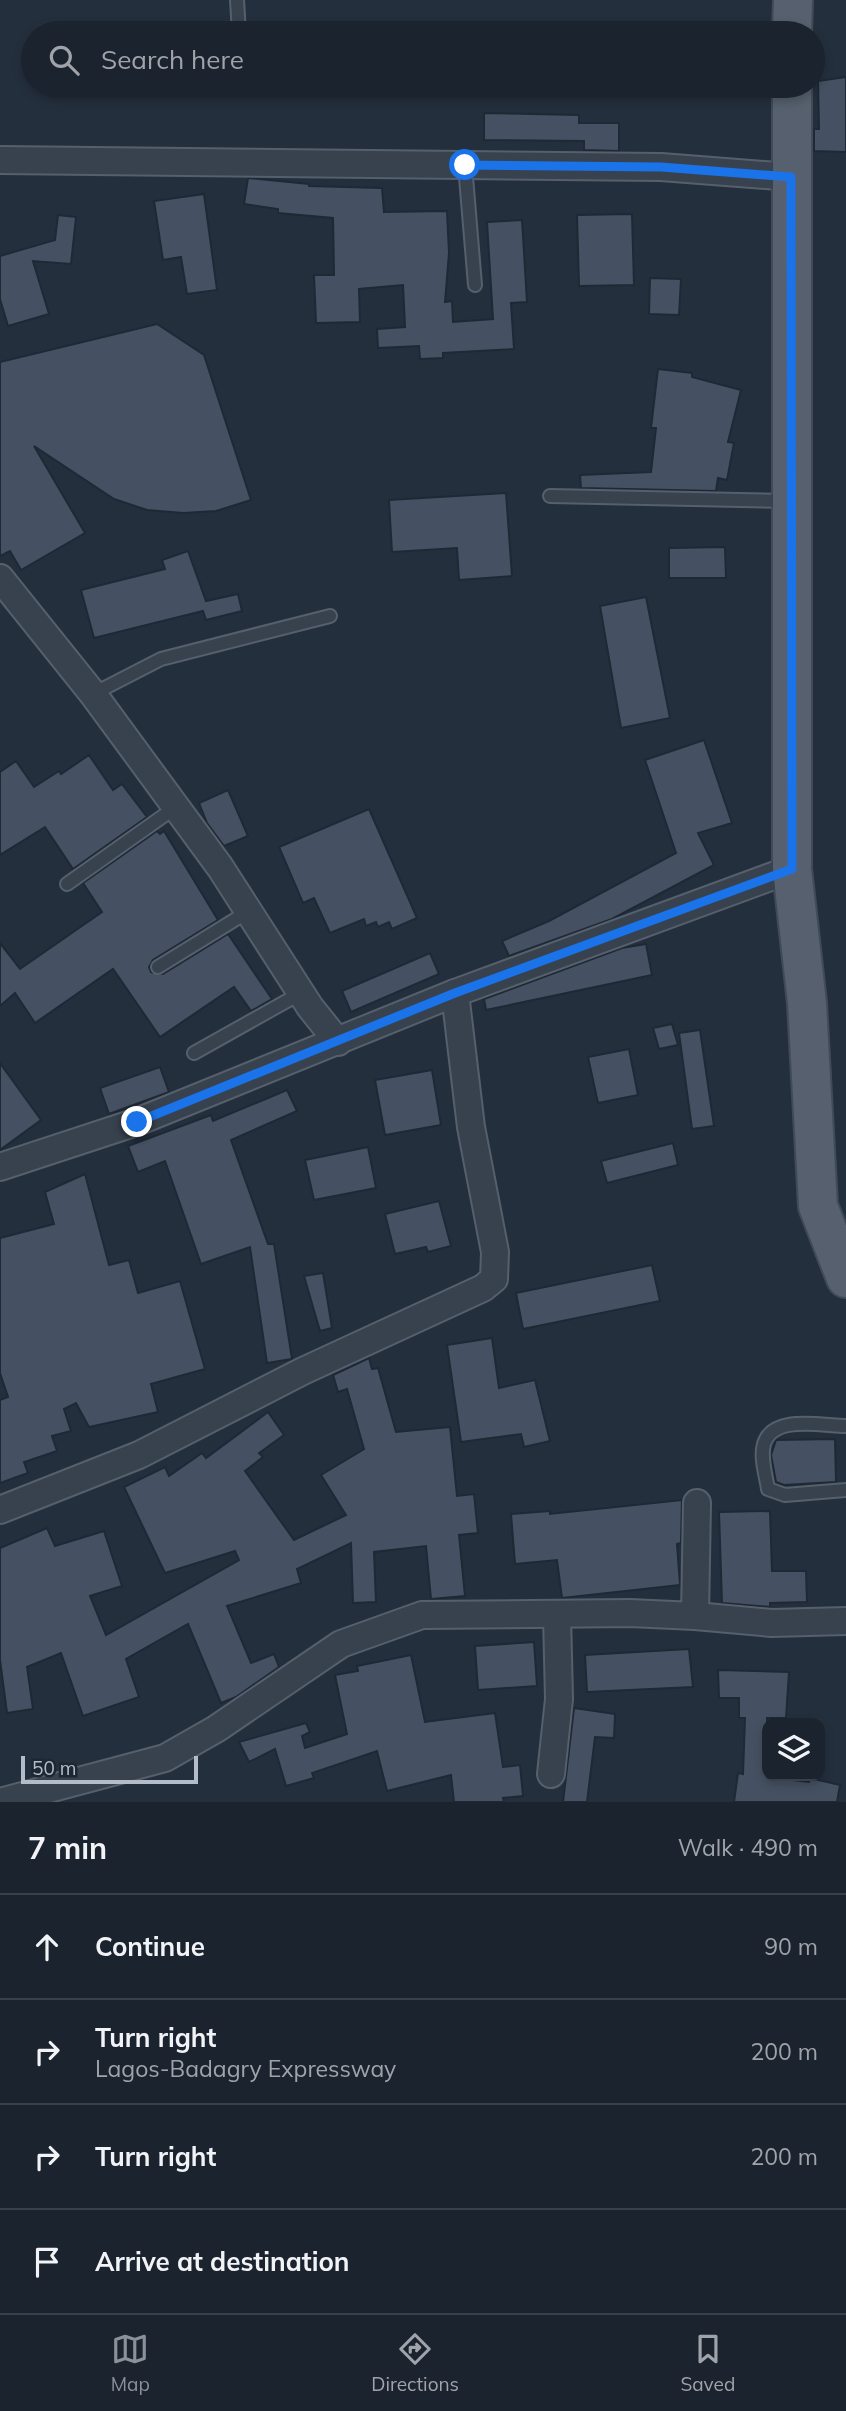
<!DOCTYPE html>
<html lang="en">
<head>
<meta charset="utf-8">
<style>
	body { margin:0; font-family:Mulish,sans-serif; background:#282f3a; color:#f1f3f6 }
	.controls { position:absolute; right:21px; bottom:21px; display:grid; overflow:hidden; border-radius:14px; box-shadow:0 4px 10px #0003 }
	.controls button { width:63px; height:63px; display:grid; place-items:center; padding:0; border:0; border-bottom:2px solid #39404a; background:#1b232e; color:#f1f3f6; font:35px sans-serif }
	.scale { position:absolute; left:21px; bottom:18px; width:177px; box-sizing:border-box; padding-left:7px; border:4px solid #b4bcc9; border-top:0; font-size:19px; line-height:24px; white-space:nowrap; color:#b4bcc9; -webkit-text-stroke:5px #1d2633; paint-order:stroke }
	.stop { position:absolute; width:21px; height:21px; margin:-16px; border:5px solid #1a73e8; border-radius:50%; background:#fff }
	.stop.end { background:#1a73e8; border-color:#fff; box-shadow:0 2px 7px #0008 }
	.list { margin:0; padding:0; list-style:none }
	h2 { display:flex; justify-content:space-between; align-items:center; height:91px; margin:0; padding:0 28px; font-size:30px }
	h2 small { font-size:23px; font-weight:400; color:#a0a4aa }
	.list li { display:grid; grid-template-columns:46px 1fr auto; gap:21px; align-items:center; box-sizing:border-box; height:105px; padding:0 28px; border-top:2px solid #39404a }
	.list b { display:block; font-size:26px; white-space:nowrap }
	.list p { margin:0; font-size:23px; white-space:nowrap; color:#a0a4aa }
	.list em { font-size:23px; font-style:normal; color:#a0a4aa }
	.icon { flex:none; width:38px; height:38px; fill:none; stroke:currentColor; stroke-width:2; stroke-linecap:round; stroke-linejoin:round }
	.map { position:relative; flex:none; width:846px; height:1802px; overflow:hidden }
	.search { position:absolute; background:#1b232e; box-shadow:0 4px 10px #0003; left:21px; right:21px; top:21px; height:77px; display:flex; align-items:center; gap:18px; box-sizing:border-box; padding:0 24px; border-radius:38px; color:#a0a4aa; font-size:26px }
	.sheet { height:511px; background:#1b232e }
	nav { display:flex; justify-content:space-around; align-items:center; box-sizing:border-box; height:98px; border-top:2px solid #39404a; background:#1b232e; font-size:19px; color:#a0a4aa }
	nav a { display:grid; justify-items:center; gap:4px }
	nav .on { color:#8c9099 }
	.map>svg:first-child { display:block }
	.building { fill:#455162; stroke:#1f2835; stroke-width:2 }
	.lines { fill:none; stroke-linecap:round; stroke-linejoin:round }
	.lane-casing { stroke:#565f6c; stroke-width:16 }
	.street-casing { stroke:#565f6c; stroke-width:30 }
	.primary-casing { stroke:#414a57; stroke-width:42 }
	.lane { stroke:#38414e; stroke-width:12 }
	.street { stroke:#38414e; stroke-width:26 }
	.primary { stroke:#56606e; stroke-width:38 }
	.route { stroke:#1a73e8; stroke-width:9 }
</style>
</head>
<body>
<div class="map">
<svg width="846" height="1802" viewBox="0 0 846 1802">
	<rect width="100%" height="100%" fill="#242f3e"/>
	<g class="building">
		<path d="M 846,77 L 846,152 L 814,151 L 814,129 L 819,129 L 818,81 Z"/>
		<path d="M 484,113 L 579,115 L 579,123 L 619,123 L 619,151 L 584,150 L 584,141 L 484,140 Z"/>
		<path d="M 248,178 L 309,184 L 309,186 L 382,188 L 384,212 L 447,211 L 449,253 L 445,302 L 452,301 L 453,322 L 493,319 L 487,222 L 522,220 L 527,302 L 511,303 L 514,349 L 443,353 L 443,358 L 420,359 L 419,346 L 378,348 L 377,329 L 405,327 L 403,285 L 359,289 L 360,322 L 316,323 L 314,275 L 334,275 L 333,218 L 278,213 L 278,209 L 244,204 Z"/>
		<path d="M 204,194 L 217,290 L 187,294 L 181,257 L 163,260 L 154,201 Z"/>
		<path d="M 632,214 L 634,285 L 579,286 L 577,215 Z"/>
		<path d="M 58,215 L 76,217 L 71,264 L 33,261 L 49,314 L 8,326 L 0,299 L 0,256 L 55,240 Z"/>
		<path d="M 650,278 L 681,279 L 679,315 L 649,314 Z"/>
		<path d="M 157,324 L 204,355 L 251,500 L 216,511 L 183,513 L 147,510 L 114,499 L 34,446 L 85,533 L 21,570 L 10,551 L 0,556 L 0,362 Z"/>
		<path d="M 658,369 L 692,373 L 692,377 L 741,390 L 728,442 L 734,443 L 727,480 L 718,478 L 716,491 L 581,488 L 580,475 L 651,472 L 656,428 L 651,428 Z"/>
		<path d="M 506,493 L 512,576 L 459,580 L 457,548 L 392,552 L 389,500 Z"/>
		<path d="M 725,547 L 726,578 L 669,578 L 669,548 Z"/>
		<path d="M 188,551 L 206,601 L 238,594 L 242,611 L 206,620 L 203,611 L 94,638 L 81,590 L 165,569 L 162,560 Z"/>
		<path d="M 646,597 L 670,718 L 621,728 L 600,606 Z"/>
		<path d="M 704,740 L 732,823 L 698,833 L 714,865 L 612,919 L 509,956 L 502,941 L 549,921 L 676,853 L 645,760 Z"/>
		<path d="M 89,755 L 113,790 L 122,784 L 147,817 L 73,869 L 45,827 L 0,855 L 0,772 L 16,761 L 34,787 L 59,771 L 61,774 Z"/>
		<path d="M 228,790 L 248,836 L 224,846 L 207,823 L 199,803 Z"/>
		<path d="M 369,809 L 417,918 L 392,929 L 389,922 L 378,927 L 376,922 L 366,926 L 364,919 L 330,933 L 314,898 L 303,903 L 279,847 Z"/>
		<path d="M 157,831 L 160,834 L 164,831 L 218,920 L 153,960 L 149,967 L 151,972 L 163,974 L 228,934 L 272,999 L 251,1011 L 234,987 L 160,1037 L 113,969 L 35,1023 L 15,993 L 0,1006 L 0,943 L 20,969 L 102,912 L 83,883 Z"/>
		<path d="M 646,944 L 652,975 L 486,1010 L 484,999 L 622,948 Z"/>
		<path d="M 430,953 L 439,974 L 351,1012 L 342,991 Z"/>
		<path d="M 672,1024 L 678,1045 L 659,1049 L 653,1028 Z"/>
		<path d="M 700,1030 L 714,1126 L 692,1129 L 679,1033 Z"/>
		<path d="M 629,1049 L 638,1095 L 598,1103 L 588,1057 Z"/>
		<path d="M 0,1063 L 41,1120 L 0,1150 Z"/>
		<path d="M 160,1067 L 169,1092 L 109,1114 L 100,1088 Z"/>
		<path d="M 432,1070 L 441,1125 L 385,1135 L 375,1080 Z"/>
		<path d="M 287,1090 L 297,1111 L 231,1140 L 268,1244 L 274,1244 L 292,1359 L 267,1363 L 250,1247 L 201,1264 L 165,1161 L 138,1172 L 128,1146 L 211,1115 L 213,1121 Z"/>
		<path d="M 673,1143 L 678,1165 L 607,1183 L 601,1161 Z"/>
		<path d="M 368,1147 L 376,1188 L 314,1200 L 305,1160 Z"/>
		<path d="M 85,1174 L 109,1265 L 129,1260 L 138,1293 L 180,1281 L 205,1369 L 151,1384 L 158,1412 L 89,1427 L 76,1403 L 64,1409 L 71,1431 L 52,1436 L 57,1451 L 24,1462 L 28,1473 L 0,1483 L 0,1400 L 8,1397 L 0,1373 L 0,1238 L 54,1224 L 45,1192 Z"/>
		<path d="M 439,1201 L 451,1246 L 428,1252 L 426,1247 L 395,1254 L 385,1214 Z"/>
		<path d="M 652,1265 L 660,1301 L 523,1329 L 516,1293 Z"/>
		<path d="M 323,1273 L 332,1328 L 320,1331 L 304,1276 Z"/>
		<path d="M 492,1338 L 499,1388 L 535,1380 L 550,1441 L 524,1447 L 521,1434 L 461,1442 L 447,1345 Z"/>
		<path d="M 369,1358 L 372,1369 L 378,1368 L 396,1432 L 450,1427 L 457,1496 L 474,1494 L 478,1533 L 459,1535 L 465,1596 L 431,1599 L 426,1546 L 374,1552 L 376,1602 L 353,1603 L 351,1543 L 297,1569 L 301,1583 L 227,1606 L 251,1663 L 274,1654 L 279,1667 L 236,1697 L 221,1703 L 188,1624 L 126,1659 L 139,1697 L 83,1716 L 61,1653 L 27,1667 L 33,1709 L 7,1713 L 0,1660 L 0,1548 L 47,1528 L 55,1546 L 104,1531 L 122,1586 L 90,1596 L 106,1635 L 239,1560 L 235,1551 L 165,1573 L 124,1487 L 165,1467 L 169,1476 L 202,1453 L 206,1458 L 268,1412 L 284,1435 L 259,1453 L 263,1457 L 245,1471 L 294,1540 L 346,1515 L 321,1475 L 364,1449 L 347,1389 L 338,1392 L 333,1375 Z"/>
		<path d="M 835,1439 L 836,1482 L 784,1485 L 776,1482 L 771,1455 L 776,1440 Z"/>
		<path d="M 682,1500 L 681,1543 L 677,1544 L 680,1585 L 562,1598 L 557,1560 L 515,1564 L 511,1514 L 550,1511 L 550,1514 Z"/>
		<path d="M 770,1511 L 772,1571 L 806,1571 L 807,1602 L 770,1603 L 770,1607 L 722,1603 L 719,1512 Z"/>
		<path d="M 534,1642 L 537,1686 L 478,1690 L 475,1646 Z"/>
		<path d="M 689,1649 L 693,1687 L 587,1692 L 585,1655 Z"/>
		<path d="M 411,1655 L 425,1722 L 495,1713 L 503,1767 L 520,1765 L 523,1796 L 503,1798 L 504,1802 L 454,1802 L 451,1775 L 387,1791 L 377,1751 L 312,1773 L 314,1778 L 286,1786 L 275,1749 L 249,1762 L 239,1742 L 306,1723 L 310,1732 L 302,1736 L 305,1748 L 347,1734 L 335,1675 L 358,1671 L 357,1666 Z"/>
		<path d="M 718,1670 L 789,1672 L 786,1718 L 767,1718 L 767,1777 L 809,1782 L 810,1778 L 840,1785 L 837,1802 L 734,1802 L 738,1773 L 743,1774 L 745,1718 L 739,1718 L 739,1698 L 719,1698 Z"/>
		<path d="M 574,1708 L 615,1714 L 614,1738 L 595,1737 L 587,1802 L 563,1802 Z"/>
	</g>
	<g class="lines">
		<defs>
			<g id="lane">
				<path d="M 237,0 L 239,33"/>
				<path d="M 465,165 L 475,285"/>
				<path d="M 550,496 L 788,501"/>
				<path d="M 93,694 L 161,659 L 330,616"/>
				<path d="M 67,884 L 176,807"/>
				<path d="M 158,967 L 249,911"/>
				<path d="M 194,1053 L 301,993"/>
				<path d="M 846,1426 C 823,1426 773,1414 764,1444 C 760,1457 766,1476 768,1489 L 785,1495 L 846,1490"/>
			</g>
			<g id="street">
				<path d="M 0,160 L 661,167 L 791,177"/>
				<path d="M 0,578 L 93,694 L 220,867 L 310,1007 L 338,1042"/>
				<path d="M 0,1167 L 137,1122 L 455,993 L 792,869"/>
				<path d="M 0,1510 L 139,1455 L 303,1371 L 483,1288 L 494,1279 L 495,1252 L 471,1127 L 455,993"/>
				<path d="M 695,1616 L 772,1623 L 846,1621"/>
				<path d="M 551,1774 L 559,1699 L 557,1615"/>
				<path d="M 0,1802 L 165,1758 L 216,1729 L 341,1644 L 422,1615 L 630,1613 L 695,1616 L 697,1503"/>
			</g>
			<g id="primary">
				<path d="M 792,33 L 793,0"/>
				<path d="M 792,86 L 792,869 L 807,1003 L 818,1206 L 846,1278"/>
			</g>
		</defs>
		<use href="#lane" class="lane-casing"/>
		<use href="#street" class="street-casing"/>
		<use href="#primary" class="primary-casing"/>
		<use href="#lane" class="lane"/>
		<use href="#street" class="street"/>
		<use href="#primary" class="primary"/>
	</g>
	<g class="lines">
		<path class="route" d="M 137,1122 L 455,993 L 792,869 L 791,177 L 661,167 L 465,165"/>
	</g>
</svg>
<div class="controls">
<button><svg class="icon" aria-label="layers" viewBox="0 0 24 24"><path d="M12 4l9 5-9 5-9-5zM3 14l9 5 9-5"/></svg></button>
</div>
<div class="scale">50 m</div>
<div class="stop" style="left:465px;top:165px"></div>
<div class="stop end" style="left:137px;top:1122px"></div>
<div class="search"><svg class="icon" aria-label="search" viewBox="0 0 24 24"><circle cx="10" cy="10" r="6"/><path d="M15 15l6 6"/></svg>Search here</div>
</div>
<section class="sheet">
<h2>7 min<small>Walk · 490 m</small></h2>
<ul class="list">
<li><svg class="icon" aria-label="ahead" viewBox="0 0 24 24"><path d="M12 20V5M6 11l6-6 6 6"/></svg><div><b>Continue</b></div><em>90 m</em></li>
<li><svg class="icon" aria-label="right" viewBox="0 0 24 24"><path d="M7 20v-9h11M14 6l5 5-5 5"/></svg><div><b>Turn right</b><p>Lagos-Badagry Expressway</p></div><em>200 m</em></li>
<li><svg class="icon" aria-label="right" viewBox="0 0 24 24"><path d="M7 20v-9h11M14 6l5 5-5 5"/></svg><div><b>Turn right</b></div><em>200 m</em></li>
<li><svg class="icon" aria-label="arrive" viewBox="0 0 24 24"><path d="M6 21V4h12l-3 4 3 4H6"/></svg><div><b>Arrive at destination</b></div></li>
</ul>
</section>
<nav>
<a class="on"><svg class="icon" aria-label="map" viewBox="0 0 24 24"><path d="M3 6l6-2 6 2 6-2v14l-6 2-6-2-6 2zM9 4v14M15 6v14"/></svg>Map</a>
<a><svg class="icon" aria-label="directions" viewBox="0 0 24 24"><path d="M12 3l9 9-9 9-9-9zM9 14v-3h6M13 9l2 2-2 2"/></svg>Directions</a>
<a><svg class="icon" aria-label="saved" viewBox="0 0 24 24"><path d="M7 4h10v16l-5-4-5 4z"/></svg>Saved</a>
</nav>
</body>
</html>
